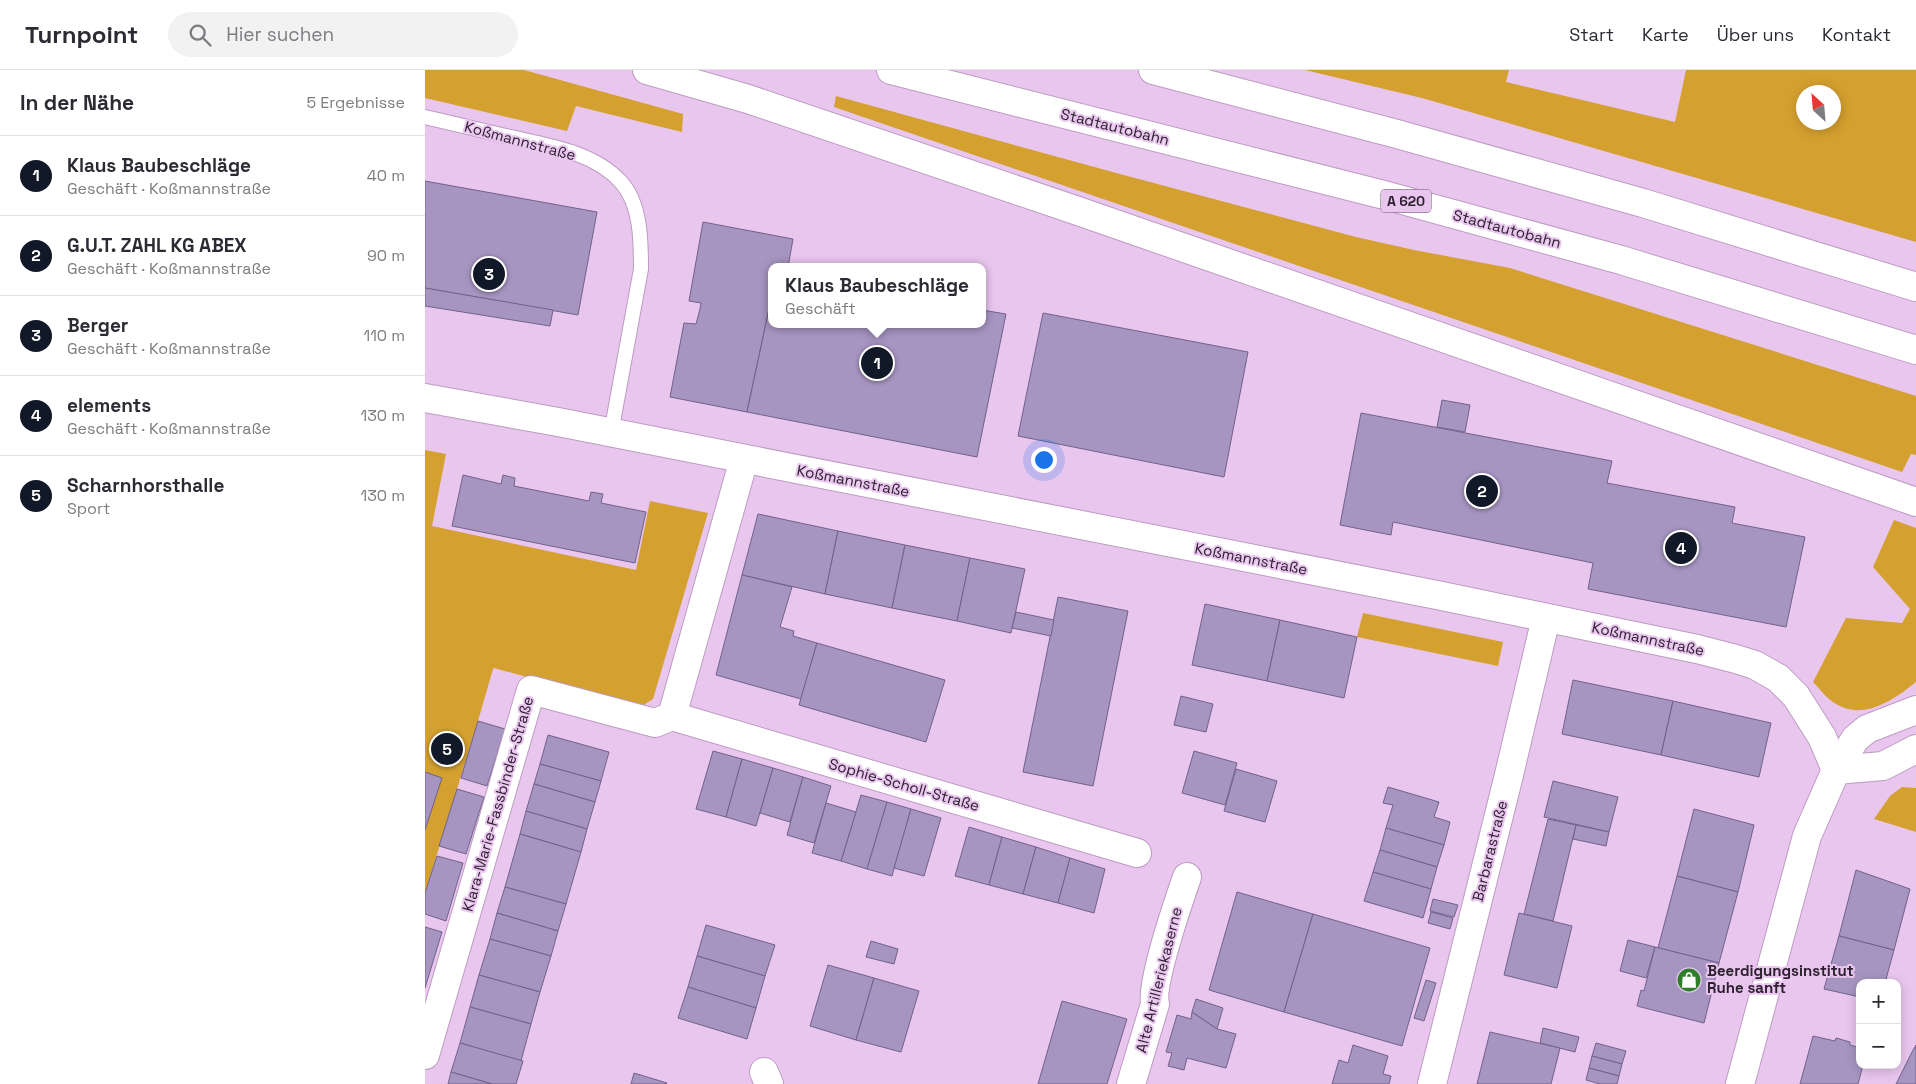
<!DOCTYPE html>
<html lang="de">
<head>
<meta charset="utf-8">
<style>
	body { margin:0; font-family:"Space Grotesk",sans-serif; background:#f2f2f3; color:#2b2b33 }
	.controls { position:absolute; right:15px; bottom:15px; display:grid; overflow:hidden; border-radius:10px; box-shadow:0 2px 12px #0003 }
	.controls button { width:45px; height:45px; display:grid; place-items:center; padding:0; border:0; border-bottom:1px solid #e1e1e2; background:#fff; color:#2b2b33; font:25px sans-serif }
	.compass { position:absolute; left:1371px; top:15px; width:45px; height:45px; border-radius:50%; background:#fff; box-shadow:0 2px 12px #0003; rotate:334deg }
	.you { position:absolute; left:618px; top:389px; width:18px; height:18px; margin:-12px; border:4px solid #fff; border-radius:50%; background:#1a73e8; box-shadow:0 0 0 8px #1a73e833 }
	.badge { display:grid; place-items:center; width:32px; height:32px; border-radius:50%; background:#111827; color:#fff; font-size:16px; font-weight:700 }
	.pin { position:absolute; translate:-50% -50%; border:2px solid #fff; box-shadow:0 1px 5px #0006 }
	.popup { position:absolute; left:343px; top:193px; width:218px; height:65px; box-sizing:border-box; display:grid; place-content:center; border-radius:10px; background:#fff; filter:drop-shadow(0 1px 4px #0005); font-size:16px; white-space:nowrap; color:#7c7c81 }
	.popup b { font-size:19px; color:#2b2b33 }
	.popup::after { content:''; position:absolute; left:50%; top:100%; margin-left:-10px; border:10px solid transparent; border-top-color:#fff }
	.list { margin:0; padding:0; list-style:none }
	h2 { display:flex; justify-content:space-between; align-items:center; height:65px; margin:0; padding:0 20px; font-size:21px }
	h2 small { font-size:16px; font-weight:400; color:#7c7c81 }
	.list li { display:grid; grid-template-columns:32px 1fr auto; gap:15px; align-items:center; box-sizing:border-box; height:80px; padding:0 20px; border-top:1px solid #e1e1e2 }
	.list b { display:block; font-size:19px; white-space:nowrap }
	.list p { margin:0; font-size:16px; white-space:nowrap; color:#7c7c81 }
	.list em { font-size:16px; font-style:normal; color:#7c7c81 }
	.icon { flex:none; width:28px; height:28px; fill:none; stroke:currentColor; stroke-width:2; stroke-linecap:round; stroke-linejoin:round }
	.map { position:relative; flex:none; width:1491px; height:1014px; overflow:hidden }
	header { display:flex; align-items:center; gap:30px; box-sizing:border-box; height:70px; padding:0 25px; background:#fff; border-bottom:1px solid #e1e1e2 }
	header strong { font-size:24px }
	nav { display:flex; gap:28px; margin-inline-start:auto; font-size:18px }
	.search { width:350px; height:45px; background:#f2f2f3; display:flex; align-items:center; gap:12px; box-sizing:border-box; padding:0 18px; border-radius:28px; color:#7c7c81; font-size:19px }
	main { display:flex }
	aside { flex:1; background:#fff }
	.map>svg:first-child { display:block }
	.green { fill:#d4a02f; fill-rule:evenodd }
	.building { fill:#a695c1; stroke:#72618b }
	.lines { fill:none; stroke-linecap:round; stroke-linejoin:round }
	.lane-casing { stroke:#bd9bc2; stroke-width:16 }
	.street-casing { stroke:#bd9bc2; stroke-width:30 }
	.secondary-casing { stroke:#bd9bc2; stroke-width:30 }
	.primary-casing { stroke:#bd9bc2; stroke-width:30 }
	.highway-casing { stroke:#bd9bc2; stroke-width:30 }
	.lane { stroke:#fff; stroke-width:14 }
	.street { stroke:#fff; stroke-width:28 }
	.secondary { stroke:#fff; stroke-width:28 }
	.primary { stroke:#fff; stroke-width:28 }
	.highway { stroke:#fff; stroke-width:28 }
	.labels { text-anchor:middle; stroke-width:4; stroke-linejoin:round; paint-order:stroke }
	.shield { fill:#e9c6ee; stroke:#655268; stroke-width:1 }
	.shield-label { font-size:14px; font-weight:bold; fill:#2d202f }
	.street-label { font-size:15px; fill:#2d202f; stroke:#e9c6ee }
	.poi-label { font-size:15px; font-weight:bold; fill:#2d202f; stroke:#e9c6ee; text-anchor:start }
</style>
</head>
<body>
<header>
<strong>Turnpoint</strong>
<div class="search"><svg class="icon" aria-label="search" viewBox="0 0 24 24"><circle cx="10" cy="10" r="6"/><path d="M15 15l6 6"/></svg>Hier suchen</div>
<nav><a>Start</a><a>Karte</a><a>Über uns</a><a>Kontakt</a></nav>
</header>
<main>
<aside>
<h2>In der Nähe<small>5 Ergebnisse</small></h2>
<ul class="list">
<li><span class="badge">1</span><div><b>Klaus Baubeschläge</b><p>Geschäft · Koßmannstraße</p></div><em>40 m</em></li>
<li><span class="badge">2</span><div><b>G.U.T. ZAHL KG ABEX</b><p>Geschäft · Koßmannstraße</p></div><em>90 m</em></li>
<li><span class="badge">3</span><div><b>Berger</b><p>Geschäft · Koßmannstraße</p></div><em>110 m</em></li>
<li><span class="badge">4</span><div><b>elements</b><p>Geschäft · Koßmannstraße</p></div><em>130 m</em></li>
<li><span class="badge">5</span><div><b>Scharnhorsthalle</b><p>Sport</p></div><em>130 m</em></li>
</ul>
</aside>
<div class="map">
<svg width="1491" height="1014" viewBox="0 0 1491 1014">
	<rect width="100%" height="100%" fill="#e9c6ee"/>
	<g class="green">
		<path d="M 0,0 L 99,0 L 258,44 L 257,62 L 151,36 L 142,61 L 0,28 Z"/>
		<path d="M 880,0 L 1084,0 L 1081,12 L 1250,52 L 1261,0 L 1491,0 L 1491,172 L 997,28 ZM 1378,22 L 1408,22 L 1408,52 L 1378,52 Z"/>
		<path d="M 411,26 L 695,104 L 931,167 L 989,180 L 1085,198 L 1491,326 L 1491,385 L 1486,384 L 1477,402 L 409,37 Z"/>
		<path d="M 0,380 L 21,384 L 7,456 L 211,500 L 225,431 L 283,443 L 228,629 L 214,638 L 69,598 L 68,599 L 53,651 L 0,823 Z"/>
		<path d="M 1469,450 L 1491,458 L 1491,612 C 1466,632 1434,654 1404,629 C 1398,624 1393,617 1388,612 L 1421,548 L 1477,553 L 1485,539 L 1448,497 Z"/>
		<path d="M 938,543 L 1078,572 L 1073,596 L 932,567 Z"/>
		<path d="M 1477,717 L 1491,718 L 1491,762 L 1449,749 L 1465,726 Z"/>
	</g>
	<g class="building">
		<path d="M 0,111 L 172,142 L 153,245 L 0,218 Z"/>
		<path d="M 278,152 L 368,169 L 363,197 L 347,197 L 347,225 L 322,342 L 245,327 L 259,253 L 271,254 L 275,239 L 276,233 L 264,231 Z"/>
		<path d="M 0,218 L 128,240 L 125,256 L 0,236 Z"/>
		<path d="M 347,225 L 347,254 L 557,254 L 557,240 L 581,244 L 552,387 L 322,342 Z"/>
		<path d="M 618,243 L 823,282 L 799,407 L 593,366 Z"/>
		<path d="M 1017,330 L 1045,335 L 1040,362 L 1012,357 Z"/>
		<path d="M 936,343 L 1187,391 L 1182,413 L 1310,437 L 1307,453 L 1380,467 L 1361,557 L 1163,519 L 1168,493 L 968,452 L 966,465 L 915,455 Z"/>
		<path d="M 38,405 L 76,414 L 78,405 L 90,408 L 89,416 L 164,431 L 166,422 L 178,424 L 176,433 L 221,442 L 210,493 L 27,456 Z"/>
		<path d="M 333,444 L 413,461 L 400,524 L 317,505 Z"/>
		<path d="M 413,461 L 480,475 L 467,538 L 400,524 Z"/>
		<path d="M 480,475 L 545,488 L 532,551 L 467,538 Z"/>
		<path d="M 545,488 L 600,499 L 586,563 L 532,551 Z"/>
		<path d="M 317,505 L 367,517 L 355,557 L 369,561 L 368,566 L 392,573 L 376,629 L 291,605 Z"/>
		<path d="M 633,527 L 703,541 L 668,716 L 598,702 Z"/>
		<path d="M 780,534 L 855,550 L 842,611 L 767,595 Z"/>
		<path d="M 591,542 L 629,550 L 626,566 L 587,558 Z"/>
		<path d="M 855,550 L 932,567 L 919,628 L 842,611 Z"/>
		<path d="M 392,573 L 520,610 L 501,672 L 374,635 Z"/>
		<path d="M 1148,610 L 1248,631 L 1236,685 L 1137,664 Z"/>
		<path d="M 756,626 L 788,634 L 781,662 L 749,655 Z"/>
		<path d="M 1248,631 L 1346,653 L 1334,707 L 1236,685 Z"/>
		<path d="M 53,651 L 80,659 L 62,716 L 36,708 Z"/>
		<path d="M 123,665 L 184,682 L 176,711 L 115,694 Z"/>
		<path d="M 288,681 L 317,689 L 301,747 L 271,739 Z"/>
		<path d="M 769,681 L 812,693 L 800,735 L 757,723 Z"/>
		<path d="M 317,689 L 348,698 L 331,756 L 301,747 Z"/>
		<path d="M 115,694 L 176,711 L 170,732 L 109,714 Z"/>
		<path d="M 348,698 L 378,707 L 365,752 L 335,743 Z"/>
		<path d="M 811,699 L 852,711 L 840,752 L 799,741 Z"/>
		<path d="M 0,702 L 17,708 L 0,760 Z"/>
		<path d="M 378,707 L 406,716 L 389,773 L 362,765 Z"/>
		<path d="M 1128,711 L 1193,727 L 1184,762 L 1119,747 Z"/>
		<path d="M 109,714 L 170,732 L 162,759 L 101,741 Z"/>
		<path d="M 963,717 L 1014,732 L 1009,747 L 1025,752 L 1019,775 L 961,758 L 968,735 L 958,733 Z"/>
		<path d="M 32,719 L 59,727 L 41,784 L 14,776 Z"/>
		<path d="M 436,725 L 462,732 L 442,799 L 416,791 Z"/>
		<path d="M 462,732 L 486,739 L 467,806 L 442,799 Z"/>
		<path d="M 401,733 L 431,742 L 416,791 L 387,783 Z"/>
		<path d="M 486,739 L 516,748 L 499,806 L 469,798 Z"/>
		<path d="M 1269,739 L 1329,755 L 1313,822 L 1252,806 Z"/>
		<path d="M 101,741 L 162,759 L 156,782 L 95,764 Z"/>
		<path d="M 1123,749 L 1151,755 L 1128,851 L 1099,844 Z"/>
		<path d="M 1151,755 L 1184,762 L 1181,776 L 1148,769 Z"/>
		<path d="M 544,757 L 577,767 L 564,815 L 530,806 Z"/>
		<path d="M 961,758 L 1019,775 L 1012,797 L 955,780 Z"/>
		<path d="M 95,764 L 156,782 L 141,834 L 80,817 Z"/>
		<path d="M 577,767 L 611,777 L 598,824 L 564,815 Z"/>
		<path d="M 611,777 L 645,788 L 633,833 L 598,824 Z"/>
		<path d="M 955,780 L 1012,797 L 1006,819 L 948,802 Z"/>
		<path d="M 12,786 L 38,793 L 21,851 L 0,844 L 0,823 Z"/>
		<path d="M 645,788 L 680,799 L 669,843 L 633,833 Z"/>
		<path d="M 1431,800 L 1485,819 L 1469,880 L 1414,866 Z"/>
		<path d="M 948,802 L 1006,819 L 998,848 L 939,831 Z"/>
		<path d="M 1252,806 L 1313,822 L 1294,893 L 1233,878 Z"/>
		<path d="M 80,817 L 141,834 L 133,861 L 72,843 Z"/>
		<path d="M 812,822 L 888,844 L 859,942 L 784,920 Z"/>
		<path d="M 1008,829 L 1033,835 L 1029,847 L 1005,841 Z"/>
		<path d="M 1006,842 L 1028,848 L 1025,859 L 1003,853 Z"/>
		<path d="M 72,843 L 133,861 L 126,886 L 65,869 Z"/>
		<path d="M 1094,843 L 1147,856 L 1132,918 L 1079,905 Z"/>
		<path d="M 888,844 L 1005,878 L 977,976 L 859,942 Z"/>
		<path d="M 281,855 L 350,875 L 340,906 L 272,886 Z"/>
		<path d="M 0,857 L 17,862 L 0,918 Z"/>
		<path d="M 1414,866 L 1469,880 L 1460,913 L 1435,913 L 1435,927 L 1399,919 Z"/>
		<path d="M 65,869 L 126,886 L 115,922 L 54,905 Z"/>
		<path d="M 1203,870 L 1230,877 L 1221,908 L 1195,901 Z"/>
		<path d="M 446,871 L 473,879 L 469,894 L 441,887 Z"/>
		<path d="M 1230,877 L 1294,893 L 1279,953 L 1212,936 L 1216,920 L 1219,921 Z"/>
		<path d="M 272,886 L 340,906 L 331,938 L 263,917 Z"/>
		<path d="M 403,895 L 449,908 L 431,970 L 385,956 Z"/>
		<path d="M 54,905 L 115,922 L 106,954 L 45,937 Z"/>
		<path d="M 449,908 L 494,921 L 476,982 L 431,970 Z"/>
		<path d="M 1001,910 L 1011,913 L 999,951 L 989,948 Z"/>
		<path d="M 263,917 L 331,938 L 322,969 L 253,948 Z"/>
		<path d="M 771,929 L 798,938 L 792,959 L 767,942 Z"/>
		<path d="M 637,931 L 702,949 L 682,1014 L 613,1014 Z"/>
		<path d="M 45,937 L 106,954 L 96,991 L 35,973 Z"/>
		<path d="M 767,942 L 792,959 L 811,964 L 801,998 L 762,988 L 759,1000 L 743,996 L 747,983 L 741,982 L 752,945 L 766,949 Z"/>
		<path d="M 1118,958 L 1154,967 L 1150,982 L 1115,973 Z"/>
		<path d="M 1065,962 L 1135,978 L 1126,1014 L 1052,1014 Z"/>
		<path d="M 1388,966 L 1410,971 L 1411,968 L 1425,972 L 1425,975 L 1435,978 L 1435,995 L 1438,995 L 1433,1014 L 1375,1014 Z"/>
		<path d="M 35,973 L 98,991 L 91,1014 L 67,1014 L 26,1002 Z"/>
		<path d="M 1171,973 L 1201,981 L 1197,994 L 1167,986 Z"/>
		<path d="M 928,975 L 963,986 L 958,1004 L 966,1006 L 964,1014 L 907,1014 L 914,990 L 923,993 Z"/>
		<path d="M 1491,975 L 1491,1014 L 1471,1014 L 1487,982 Z"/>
		<path d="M 1167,986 L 1197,994 L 1194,1006 L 1164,998 Z"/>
		<path d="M 1164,998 L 1194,1006 L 1192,1014 L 1175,1014 L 1161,1010 Z"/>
		<path d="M 26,1002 L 67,1014 L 23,1014 Z"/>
		<path d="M 209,1003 L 242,1013 L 241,1014 L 206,1014 Z"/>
	</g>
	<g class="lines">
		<defs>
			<path id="lane" d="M 0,47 C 27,53 54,60 81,66 C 120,75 168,81 196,112 C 216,134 216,171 216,199 L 186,363"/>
			<g id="street">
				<path d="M 0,328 L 133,352 L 1017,526 L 1272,579 L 1311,589 L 1330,595 L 1353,608 L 1371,626 L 1397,667 L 1411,700"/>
				<path d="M 247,646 L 712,783"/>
				<path d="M 0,985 L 106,620 L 230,653 L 247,646 L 319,389"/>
				<path d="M 339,1002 L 344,1014"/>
				<path d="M 706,1014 L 730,934 C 725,914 754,830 762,807"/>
				<path d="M 1007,1014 L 1083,709 L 1121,548"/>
			</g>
			<path id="secondary" d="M 1315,1014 L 1382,766 L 1411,700"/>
			<g id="primary">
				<path d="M 1411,700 L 1430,669 L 1442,659 L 1491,640"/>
				<path d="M 1411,700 L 1458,696 L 1491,679"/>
			</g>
			<g id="highway">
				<path d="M 222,0 L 323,29 L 653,141 L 1491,432"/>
				<path d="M 466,0 L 959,125 L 1196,190 L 1491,280"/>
				<path d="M 728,0 L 972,64 L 1218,133 L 1491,217"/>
			</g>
		</defs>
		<use href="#lane" class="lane-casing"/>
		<use href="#street" class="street-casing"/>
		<use href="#secondary" class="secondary-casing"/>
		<use href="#primary" class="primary-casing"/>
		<use href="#highway" class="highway-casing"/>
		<use href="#lane" class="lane"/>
		<use href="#street" class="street"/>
		<use href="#secondary" class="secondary"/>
		<use href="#primary" class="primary"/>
		<use href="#highway" class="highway"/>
	</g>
	<defs>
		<symbol id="shop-disc" viewBox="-11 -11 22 22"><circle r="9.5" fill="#2e7e29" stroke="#e9c6ee"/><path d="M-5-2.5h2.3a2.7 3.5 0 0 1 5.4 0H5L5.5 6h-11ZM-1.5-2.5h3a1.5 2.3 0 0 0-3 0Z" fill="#fff"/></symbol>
	</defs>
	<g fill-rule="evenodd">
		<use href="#shop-disc" x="1250" y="896" width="28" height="28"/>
	</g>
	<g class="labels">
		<rect class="shield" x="956" y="119.5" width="50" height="23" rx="4"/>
		<g class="shield-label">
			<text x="981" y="136">A 620</text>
		</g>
		<g class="street-label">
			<text transform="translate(690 57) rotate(14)" y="5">Stadtautobahn</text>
			<text transform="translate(95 71) rotate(15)" y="5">Koßmannstraße</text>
			<text transform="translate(1082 159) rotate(15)" y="5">Stadtautobahn</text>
			<text transform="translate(428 411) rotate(11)" y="5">Koßmannstraße</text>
			<text transform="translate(826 489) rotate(11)" y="5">Koßmannstraße</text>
			<text transform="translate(1223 569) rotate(12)" y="5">Koßmannstraße</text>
			<text transform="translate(479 715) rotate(16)" y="5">Sophie-Scholl-Straße</text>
			<text transform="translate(73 734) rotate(-74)" y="5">Klara-Marie-Fassbinder-Straße</text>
			<text transform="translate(1065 781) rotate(-76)" y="5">Barbarastraße</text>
			<text transform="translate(734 910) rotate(-76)" y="5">Alte Artilleriekaserne</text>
		</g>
		<g class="poi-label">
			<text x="1282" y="906">Beerdigungsinstitut<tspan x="1282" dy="17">Ruhe sanft</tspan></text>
		</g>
	</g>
</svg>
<div class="controls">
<button>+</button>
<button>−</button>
</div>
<svg class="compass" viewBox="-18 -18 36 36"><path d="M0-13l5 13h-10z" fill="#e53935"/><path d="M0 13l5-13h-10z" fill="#7c7c81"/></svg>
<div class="you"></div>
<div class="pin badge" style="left:452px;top:293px">1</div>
<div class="popup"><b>Klaus Baubeschläge</b>Geschäft</div>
<div class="pin badge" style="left:1057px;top:421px">2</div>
<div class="pin badge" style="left:64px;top:204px">3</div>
<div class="pin badge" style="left:1256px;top:478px">4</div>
<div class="pin badge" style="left:22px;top:679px">5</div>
</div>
</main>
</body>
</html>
